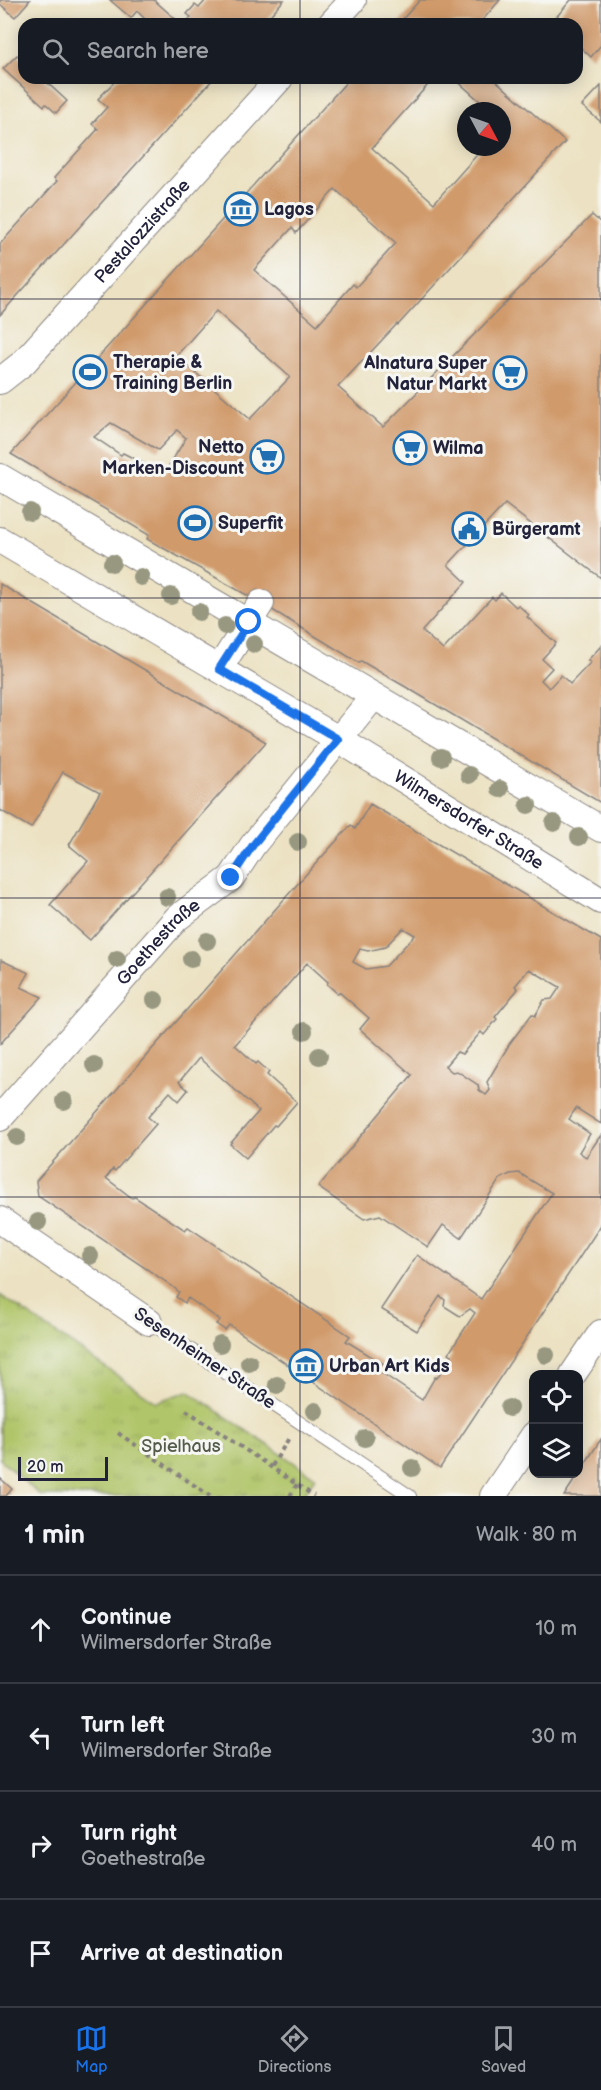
<!DOCTYPE html>
<html lang="en">
<head>
<meta charset="utf-8">
<style>
	body { margin:0; font-family:"Balsamiq Sans",sans-serif; background:#242831; color:#f1f3f6 }
	.controls { position:absolute; right:18px; bottom:18px; display:grid; overflow:hidden; border-radius:12px; box-shadow:0 3px 15px #0003 }
	.controls button { width:54px; height:54px; display:grid; place-items:center; padding:0; border:0; border-bottom:2px solid #363941; background:#171b24; color:#f1f3f6; font:30px sans-serif }
	.compass { position:absolute; left:457px; top:102px; width:54px; height:54px; border-radius:50%; background:#171b24; box-shadow:0 3px 15px #0003; rotate:131deg }
	.scale { position:absolute; left:18px; bottom:15px; width:90px; box-sizing:border-box; padding-left:6px; border:3px solid #22223b; border-top:0; font-size:16px; line-height:21px; white-space:nowrap; color:#22223b; -webkit-text-stroke:4px #f6f6f2; paint-order:stroke }
	.stop { position:absolute; width:18px; height:18px; margin:-14px; border:4px solid #1a73e8; border-radius:50%; background:#fff }
	.stop.end { background:#1a73e8; border-color:#fff; box-shadow:0 2px 6px #0008 }
	.list { margin:0; padding:0; list-style:none }
	h2 { display:flex; justify-content:space-between; align-items:center; height:78px; margin:0; padding:0 24px; font-size:26px }
	h2 small { font-size:20px; font-weight:400; color:#9ea1a6 }
	.list li { display:grid; grid-template-columns:39px 1fr auto; gap:18px; align-items:center; box-sizing:border-box; height:108px; padding:0 24px; border-top:2px solid #363941 }
	.list b { display:block; font-size:22px; white-space:nowrap }
	.list p { margin:0; font-size:20px; white-space:nowrap; color:#9ea1a6 }
	.list em { font-size:20px; font-style:normal; color:#9ea1a6 }
	.icon { flex:none; width:33px; height:33px; fill:none; stroke:currentColor; stroke-width:2; stroke-linecap:round; stroke-linejoin:round }
	.map { position:relative; flex:none; width:601px; height:1496px; overflow:hidden }
	.search { position:absolute; background:#171b24; box-shadow:0 3px 15px #0003; left:18px; right:18px; top:18px; height:66px; display:flex; align-items:center; gap:15px; box-sizing:border-box; padding:0 21px; border-radius:18px; color:#9ea1a6; font-size:22px }
	.sheet { height:510px; background:#171b24 }
	nav { display:flex; justify-content:space-around; align-items:center; box-sizing:border-box; height:84px; border-top:2px solid #363941; background:#171b24; font-size:16px; color:#9ea1a6 }
	nav a { display:grid; justify-items:center; gap:3px }
	nav .on { color:#1a73e8 }
	.map>svg:first-child { display:block }
	.park { fill:url(#park-tufts); stroke:#697452; stroke-width:1.5 }
	.building { fill:#d09a6b; fill-rule:evenodd }
	.lines { fill:none; stroke-linecap:round; stroke-linejoin:round }
	.lane-casing { stroke:#87827f; stroke-width:14 }
	.street-casing { stroke:#87827f; stroke-width:28 }
	.path { stroke:#87827f; stroke-width:4; stroke-dasharray:4.5 4.5; stroke-linecap:butt }
	.lane { stroke:#fff; stroke-width:12 }
	.street { stroke:#fff; stroke-width:26 }
	.tree { fill:#989881 }
	.route { stroke:#1a73e8; stroke-width:8 }
	.grid { fill:none; stroke:#22223b; stroke-width:1.5; stroke-opacity:0.55 }
	.labels { text-anchor:middle; stroke-width:6; stroke-linejoin:round; paint-order:stroke }
	.poi-label { font-size:18px; font-weight:bold; fill:#22223b; stroke:#f6f6f2; text-anchor:start }
	.street-label { font-size:18px; fill:#22223b; stroke:#f6f6f2 }
	.park-label { font-size:18px; fill:#545b4b; stroke:#f6f6f2 }
</style>
</head>
<body>
<div class="map">
<svg width="601" height="1496" viewBox="0 0 601 1496">
	<defs>
		<pattern id="park-tufts" width="24" height="20" patternUnits="userSpaceOnUse" patternTransform="scale(1.5)"><rect width="24" height="20" fill="#b0c569"/><path d="M3 7l-1-3M5 7V3M7 7l1-3M15 17l-1-3M17 17v-4M19 17l1-3" fill="none" stroke="#97a95c"/></pattern>
	</defs>
	<rect width="100%" height="100%" fill="#f6f6f2"/>
	<filter id="ink" filterUnits="userSpaceOnUse"><feTurbulence type="fractalNoise" baseFrequency=".0167" numOctaves="2"/><feDisplacementMap in="SourceGraphic" scale="12" xChannelSelector="R" yChannelSelector="G"/><feConvolveMatrix kernelMatrix="1 2 1 2 8 2 1 2 1" color-interpolation-filters="sRGB"/></filter>
	<filter id="wash" filterUnits="userSpaceOnUse"><feTurbulence type="fractalNoise" baseFrequency=".008" numOctaves="4" result="noise"/><feDisplacementMap in="SourceGraphic" scale="24" xChannelSelector="R" yChannelSelector="G"/><feGaussianBlur stdDeviation="1.35" result="paint"/><feColorMatrix in="noise" values="0 0 0 0 0 0 0 0 0 0 0 0 0 0 0 0 0 1.4 0 .05"/><feComposite in="paint" operator="in"/></filter>
	<g filter="url(#wash)">
		<rect width="100%" height="100%" fill="#ece2c3"/>
		<path class="park" d="M 0,1295 L 156,1402 L 188,1391 L 315,1477 L 303,1496 L 41,1496 L 0,1459 Z"/>
		<g id="blocks">
			<g class="building">
				<path d="M 0,0 L 30,0 L 15,17 L 0,4 Z"/>
				<path d="M 110,0 L 154,0 L 181,24 L 150,24 L 137,11 L 131,18 Z"/>
				<path d="M 206,0 L 284,0 L 262,24 L 185,24 L 191,17 L 187,14 L 195,5 L 199,8 Z"/>
				<path d="M 420,0 L 500,0 L 479,24 L 398,24 Z"/>
				<path d="M 571,0 L 601,0 L 601,45 L 591,57 L 577,44 L 577,24 L 554,24 L 552,22 Z"/>
				<path d="M 17,55 L 24,61 L 24,78 L 42,78 L 67,101 L 56,113 L 46,104 L 44,106 L 3,69 Z"/>
				<path d="M 118,78 L 214,78 L 0,315 L 0,244 L 57,181 L 54,178 L 98,129 L 92,124 L 107,107 L 98,99 Z"/>
				<path d="M 350,78 L 434,78 L 372,148 L 434,203 L 484,147 L 502,147 L 502,127 L 505,124 L 502,121 L 502,111 L 491,111 L 454,78 L 493,78 L 565,142 L 398,325 L 397,324 L 338,387 L 383,427 L 592,215 L 601,223 L 601,578 L 505,504 L 448,565 L 466,582 L 422,631 L 443,650 L 492,597 L 495,600 L 501,593 L 516,607 L 518,605 L 529,615 L 527,617 L 556,643 L 542,659 L 552,668 L 541,680 L 549,688 L 561,675 L 570,684 L 591,662 L 588,660 L 601,646 L 601,803 L 411,690 L 361,661 L 359,663 L 261,603 L 147,539 L 149,535 L 11,454 ZM 335,189 L 396,243 L 356,287 L 353,284 L 317,325 L 254,270 L 292,228 L 296,233 ZM 216,311 L 290,377 L 250,419 L 176,356 ZM 111,423 L 158,450 L 177,430 L 186,438 L 164,474 L 123,453 L 121,455 L 94,437 Z"/>
				<path d="M 601,86 L 601,122 L 582,106 Z"/>
				<path d="M 0,584 L 266,742 L 90,940 L 50,905 L 88,861 L 69,845 L 100,792 L 63,772 L 31,828 L 0,810 Z"/>
				<path d="M 370,804 L 601,940 L 601,1124 L 576,1108 L 569,1119 L 590,1134 L 579,1152 L 586,1157 L 601,1135 L 601,1225 L 440,1468 L 229,1325 L 225,1330 L 216,1324 L 220,1320 L 188,1298 L 185,1303 L 176,1297 L 179,1292 L 172,1286 L 38,1196 L 36,1181 L 309,871 L 351,825 L 355,829 ZM 403,928 L 415,935 L 386,966 L 366,969 L 353,962 L 360,949 L 368,951 L 385,947 ZM 307,963 L 328,982 L 327,984 L 338,994 L 339,992 L 369,1018 L 360,1029 L 412,1075 L 318,1187 L 364,1219 L 380,1215 L 428,1247 L 443,1225 L 461,1238 L 500,1179 L 510,1174 L 519,1173 L 552,1193 L 481,1299 L 417,1255 L 381,1309 L 417,1331 L 440,1296 L 445,1300 L 444,1306 L 460,1316 L 470,1309 L 475,1313 L 449,1353 L 452,1355 L 437,1378 L 435,1377 L 422,1400 L 382,1373 L 387,1366 L 346,1341 L 350,1336 L 188,1227 L 185,1230 L 135,1197 L 132,1198 L 106,1178 L 113,1169 L 115,1171 L 156,1124 L 148,1117 L 170,1092 L 179,1101 L 188,1090 L 179,1082 L 199,1058 L 259,1111 L 230,1144 L 246,1158 L 274,1125 L 276,1126 L 297,1102 L 267,1075 L 269,1072 L 258,1062 L 256,1064 L 235,1045 ZM 529,969 L 560,987 L 552,999 L 544,1000 L 535,1016 L 532,1014 L 510,1043 L 487,1082 L 490,1090 L 486,1095 L 479,1090 L 478,1085 L 457,1071 L 452,1072 L 445,1066 L 457,1052 L 462,1054 L 481,1032 L 484,1035 L 497,1019 L 495,1017 L 518,989 L 515,986 Z"/>
				<path d="M 1,960 L 29,973 L 21,987 L 42,997 L 0,1044 Z"/>
				<path d="M 601,1439 L 601,1496 L 564,1496 L 579,1473 Z"/>
				<path d="M 0,1478 L 12,1489 L 6,1496 L 0,1496 Z"/>
			</g>
		</g>
	</g>
	<g filter="url(#ink)">
		<use href="#blocks" fill-opacity="0" stroke="#87827f" stroke-width="1.5"/>
		<g class="lines">
			<defs>
				<path id="lane" d="M 149,1322 L 410,1496"/>
				<g id="street">
					<path d="M 331,24 L 353,0"/>
					<path id="s1" d="M 0,381 L 23,363 L 280,78"/>
					<path d="M 0,477 L 601,829"/>
					<path id="s2" d="M 0,540 L 338,739 L 601,901"/>
					<path d="M 219,669 L 261,603"/>
					<path id="s3" d="M 0,1118 L 177,918 L 231,878 L 253,845 L 374,696"/>
					<path d="M 0,1220 L 149,1322"/>
					<path d="M 573,1374 L 601,1333"/>
					<path d="M 493,1496 L 534,1435"/>
				</g>
			</defs>
			<use href="#lane" class="lane-casing"/>
			<use href="#street" class="street-casing"/>
			<g class="path">
				<path d="M 186,1410 L 314,1496"/>
				<path d="M 118,1433 L 210,1496"/>
				<path d="M 272,1466 L 289,1438"/>
				<path d="M 290,1496 L 297,1484"/>
			</g>
			<use href="#lane" class="lane"/>
			<use href="#street" class="street"/>
		</g>
		<g class="tree">
			<circle cx="30" cy="512" r="9"/>
			<circle cx="112" cy="563" r="9"/>
			<circle cx="141" cy="577" r="9"/>
			<circle cx="171" cy="596" r="9"/>
			<circle cx="199" cy="612" r="9"/>
			<circle cx="225" cy="626" r="9"/>
			<circle cx="254" cy="644" r="9"/>
			<circle cx="441" cy="757" r="9"/>
			<circle cx="469" cy="775" r="9"/>
			<circle cx="500" cy="789" r="9"/>
			<circle cx="528" cy="805" r="9"/>
			<circle cx="554" cy="823" r="9"/>
			<circle cx="579" cy="837" r="9"/>
			<circle cx="298" cy="842" r="9"/>
			<circle cx="167" cy="897" r="9"/>
			<circle cx="207" cy="941" r="9"/>
			<circle cx="117" cy="959" r="9"/>
			<circle cx="191" cy="959" r="9"/>
			<circle cx="155" cy="1000" r="9"/>
			<circle cx="304" cy="1031" r="9"/>
			<circle cx="319" cy="1056" r="9"/>
			<circle cx="94" cy="1065" r="9"/>
			<circle cx="64" cy="1101" r="9"/>
			<circle cx="17" cy="1137" r="9"/>
			<circle cx="38" cy="1222" r="9"/>
			<circle cx="90" cy="1256" r="9"/>
			<circle cx="220" cy="1344" r="9"/>
			<circle cx="546" cy="1355" r="9"/>
			<circle cx="249" cy="1363" r="9"/>
			<circle cx="277" cy="1385" r="9"/>
			<circle cx="509" cy="1408" r="9"/>
			<circle cx="315" cy="1411" r="9"/>
			<circle cx="365" cy="1438" r="9"/>
			<circle cx="412" cy="1468" r="9"/>
		</g>
	</g>
	<g class="lines" filter="url(#ink)">
		<path class="route" d="M 231,878 L 253,845 L 338,739 L 219,669 L 249,622"/>
	</g>
	<path class="grid" d="M 300,0 L 300,24M 300,78 L 300,1496M 0,299 L 601,299M 0,598 L 601,598M 0,898 L 601,898M 0,1197 L 601,1197"/>
	<defs>
		<symbol id="museum-ring" viewBox="-11 -11 22 22"><circle r="9.5" fill="#f6f6f2" stroke="#1f6fb2" stroke-width="1.5"/><path d="M0-6L6-3V-2H-6V-3ZM-5-1h2V3h-2ZM-1-1h2V3h-2ZM3-1h2V3H3ZM-6 4H6V6H-6Z" fill="#1f6fb2"/></symbol>
		<symbol id="stadium-ring" viewBox="-11 -11 22 22"><circle r="9.5" fill="#f6f6f2" stroke="#1f6fb2" stroke-width="1.5"/><path d="M0-5a6.5 5 0 1 0 0 10a6.5 5 0 1 0 0-10ZM-3.5-1.8h7v3.6h-7Z" fill="#1f6fb2"/></symbol>
		<symbol id="supermarket-ring" viewBox="-11 -11 22 22"><circle r="9.5" fill="#f6f6f2" stroke="#1f6fb2" stroke-width="1.5"/><path d="M-6-5.5h2.5l.6 2H6L4.5 2H-2.5L-4.4-4H-6ZM-1.5 3.2a1.3 1.3 0 1 0 .1 0ZM3 3.2a1.3 1.3 0 1 0 .1 0Z" fill="#1f6fb2"/></symbol>
		<symbol id="civic-ring" viewBox="-11 -11 22 22"><circle r="9.5" fill="#f6f6f2" stroke="#1f6fb2" stroke-width="1.5"/><path d="M-.6-6.5H3V-4.5H.6V-3L4-1V1h2V6H-6V1h2V-1L-.6-3ZM-1.2 2.5V6h2.4V2.5Z" fill="#1f6fb2"/></symbol>
	</defs>
	<g fill-rule="evenodd">
		<use href="#museum-ring" x="222" y="190" width="38" height="38"/>
		<use href="#stadium-ring" x="71" y="353" width="38" height="38"/>
		<use href="#supermarket-ring" x="491" y="354" width="38" height="38"/>
		<use href="#supermarket-ring" x="391" y="429" width="38" height="38"/>
		<use href="#supermarket-ring" x="248" y="438" width="38" height="38"/>
		<use href="#stadium-ring" x="176" y="504" width="38" height="38"/>
		<use href="#civic-ring" x="450" y="510" width="38" height="38"/>
		<use href="#museum-ring" x="287" y="1347" width="38" height="38"/>
	</g>
	<g class="labels">
		<g class="poi-label">
			<text x="264" y="215">Lagos</text>
			<text x="113" y="368">Therapie &amp;<tspan x="113" dy="21">Training Berlin</tspan></text>
			<text x="487" y="369" text-anchor="end">Alnatura Super<tspan x="487" dy="21">Natur Markt</tspan></text>
			<text x="244" y="453" text-anchor="end">Netto<tspan x="244" dy="21">Marken-Discount</tspan></text>
			<text x="433" y="454">Wilma</text>
			<text x="218" y="529">Superfit</text>
			<text x="492" y="535">Bürgeramt</text>
			<text x="329" y="1372">Urban Art Kids</text>
		</g>
		<g class="street-label">
			<text dy="6" stroke="none"><textPath href="#s1" startOffset="207">Pestalozzistraße</textPath></text>
			<text dy="6" stroke="none"><textPath href="#s2" startOffset="546">Wilmersdorfer Straße</textPath></text>
			<text dy="6" stroke="none"><textPath href="#s3" startOffset="237">Goethestraße</textPath></text>
			<text transform="translate(205 1358) rotate(34)" y="6">Sesenheimer Straße</text>
		</g>
		<g class="park-label">
			<text x="181" y="1452">Spielhaus</text>
		</g>
	</g>
</svg>
<div class="controls">
<button><svg class="icon" aria-label="locate" viewBox="0 0 24 24"><circle cx="12" cy="12" r="6"/><path d="M12 2v4M12 18v4M2 12h4M18 12h4"/></svg></button>
<button><svg class="icon" aria-label="layers" viewBox="0 0 24 24"><path d="M12 4l9 5-9 5-9-5zM3 14l9 5 9-5"/></svg></button>
</div>
<svg class="compass" viewBox="-18 -18 36 36"><path d="M0-13l5 13h-10z" fill="#e53935"/><path d="M0 13l5-13h-10z" fill="#9ea1a6"/></svg>
<div class="scale">20 m</div>
<div class="stop" style="left:249px;top:622px"></div>
<div class="stop end" style="left:231px;top:878px"></div>
<div class="search"><svg class="icon" aria-label="search" viewBox="0 0 24 24"><circle cx="10" cy="10" r="6"/><path d="M15 15l6 6"/></svg>Search here</div>
</div>
<section class="sheet">
<h2>1 min<small>Walk · 80 m</small></h2>
<ul class="list">
<li><svg class="icon" aria-label="ahead" viewBox="0 0 24 24"><path d="M12 20V5M6 11l6-6 6 6"/></svg><div><b>Continue</b><p>Wilmersdorfer Straße</p></div><em>10 m</em></li>
<li><svg class="icon" aria-label="left" viewBox="0 0 24 24"><path d="M17 20v-9H6M10 6l-5 5 5 5"/></svg><div><b>Turn left</b><p>Wilmersdorfer Straße</p></div><em>30 m</em></li>
<li><svg class="icon" aria-label="right" viewBox="0 0 24 24"><path d="M7 20v-9h11M14 6l5 5-5 5"/></svg><div><b>Turn right</b><p>Goethestraße</p></div><em>40 m</em></li>
<li><svg class="icon" aria-label="arrive" viewBox="0 0 24 24"><path d="M6 21V4h12l-3 4 3 4H6"/></svg><div><b>Arrive at destination</b></div></li>
</ul>
</section>
<nav>
<a class="on"><svg class="icon" aria-label="map" viewBox="0 0 24 24"><path d="M3 6l6-2 6 2 6-2v14l-6 2-6-2-6 2zM9 4v14M15 6v14"/></svg>Map</a>
<a><svg class="icon" aria-label="directions" viewBox="0 0 24 24"><path d="M12 3l9 9-9 9-9-9zM9 14v-3h6M13 9l2 2-2 2"/></svg>Directions</a>
<a><svg class="icon" aria-label="saved" viewBox="0 0 24 24"><path d="M7 4h10v16l-5-4-5 4z"/></svg>Saved</a>
</nav>
</body>
</html>
